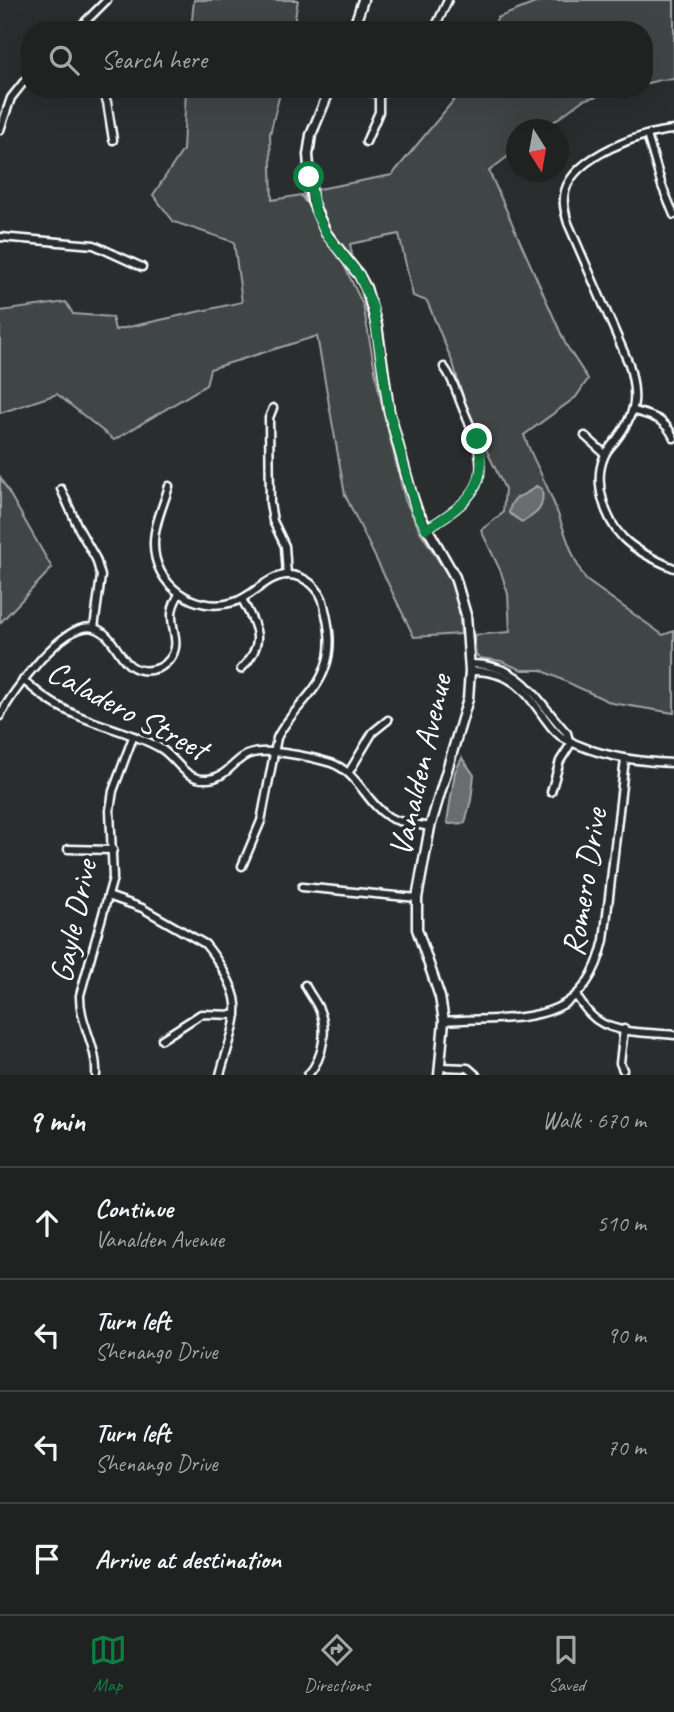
<!DOCTYPE html>
<html lang="en">
<head>
<meta charset="utf-8">
<style>
	body { margin:0; font-family:Caveat,sans-serif; background:#282a2a; color:#f1f3f6 }
	.compass { position:absolute; left:506px; top:119px; width:63px; height:63px; border-radius:50%; background:#202222; box-shadow:0 7px 28px #0002; rotate:169deg }
	.stop { position:absolute; width:21px; height:21px; margin:-16px; border:5px solid #0b8043; border-radius:50%; background:#fff }
	.stop.end { background:#0b8043; border-color:#fff; box-shadow:0 2px 7px #0008 }
	.list { margin:0; padding:0; list-style:none }
	h2 { display:flex; justify-content:space-between; align-items:center; height:91px; margin:0; padding:0 28px; font-size:30px }
	h2 small { font-size:23px; font-weight:400; color:#a2a4a5 }
	.list li { display:grid; grid-template-columns:46px 1fr auto; gap:21px; align-items:center; box-sizing:border-box; height:112px; padding:0 28px; border-top:2px solid #3d3f40 }
	.list b { display:block; font-size:26px; white-space:nowrap }
	.list p { margin:0; font-size:23px; white-space:nowrap; color:#a2a4a5 }
	.list em { font-size:23px; font-style:normal; color:#a2a4a5 }
	.icon { flex:none; width:38px; height:38px; fill:none; stroke:currentColor; stroke-width:2; stroke-linecap:round; stroke-linejoin:round }
	.map { position:relative; flex:none; width:674px; height:1075px; overflow:hidden }
	.search { position:absolute; background:#202222; box-shadow:0 7px 28px #0002; left:21px; right:21px; top:21px; height:77px; display:flex; align-items:center; gap:18px; box-sizing:border-box; padding:0 24px; border-radius:28px; color:#a2a4a5; font-size:26px }
	.sheet { height:539px; background:#202222 }
	nav { display:flex; justify-content:space-around; align-items:center; box-sizing:border-box; height:98px; border-top:2px solid #3d3f40; background:#202222; font-size:19px; color:#a2a4a5 }
	nav a { display:grid; justify-items:center; gap:4px }
	nav .on { color:#0b8043 }
	.map>svg:first-child { display:block }
	.green { fill:#414445; stroke:#a0a2a2; stroke-width:2 }
	.water { fill:#6a6c6d; stroke:#a6a7a7; stroke-width:2 }
	.lines { fill:none; stroke-linecap:round; stroke-linejoin:round }
	.stream { stroke:#a6a7a7; stroke-width:2 }
	.minor-casing { stroke:#fff; stroke-width:11 }
	.major-casing { stroke:#fff; stroke-width:13 }
	.minor { stroke:#2a2d2e; stroke-width:6 }
	.major { stroke:#2a2d2e; stroke-width:8 }
	.route { stroke:#0b8043; stroke-width:9 }
	.labels { text-anchor:middle; stroke-width:7; stroke-linejoin:round; paint-order:stroke }
	.street-label { font-size:33px; fill:#fff; stroke:#2a2d2e }
</style>
</head>
<body>
<div class="map">
<svg width="674" height="1075" viewBox="0 0 674 1075">
	<rect width="100%" height="100%" fill="#2a2d2e"/>
	<filter id="ink" filterUnits="userSpaceOnUse"><feTurbulence type="fractalNoise" baseFrequency=".0143" numOctaves="2"/><feDisplacementMap in="SourceGraphic" scale="14" xChannelSelector="R" yChannelSelector="G"/><feConvolveMatrix kernelMatrix="1 2 1 2 8 2 1 2 1" color-interpolation-filters="sRGB"/></filter>
	<g filter="url(#ink)">
		<g class="green">
			<path d="M 194,0 L 298,0 L 293,30 L 191,30 Z"/>
			<path d="M 543,0 L 674,0 L 674,79 L 660,80 L 644,84 L 644,30 L 494,30 L 497,18 Z"/>
			<path d="M 186,89 L 281,89 L 270,134 L 272,200 L 301,195 L 305,202 L 303,192 L 392,175 L 463,89 L 624,89 L 583,100 L 544,129 L 516,130 L 516,150 L 489,171 L 566,345 L 588,379 L 576,397 L 524,435 C 531,456 542,474 550,494 C 563,523 569,553 586,580 L 663,635 L 674,631 L 674,713 L 612,703 L 541,670 L 522,670 L 501,661 L 480,658 L 476,655 L 474,635 L 510,632 L 508,594 L 501,572 L 481,530 L 503,513 L 505,489 L 464,403 L 454,366 L 427,301 L 413,296 L 399,234 L 350,244 L 352,255 L 343,263 L 363,305 L 380,397 L 405,500 L 420,531 L 447,574 L 458,598 L 461,634 L 414,637 L 345,495 L 317,336 L 210,369 L 206,385 L 114,440 L 57,394 L 0,413 L 0,311 L 66,302 L 73,314 L 112,317 L 115,330 L 242,302 L 234,242 L 174,222 L 153,195 L 183,150 Z"/>
			<path d="M 0,477 L 52,568 L 0,623 Z"/>
		</g>
		<g class="water">
			<path d="M 536,486 L 542,489 C 545,508 537,514 522,522 L 509,513 C 512,492 524,499 536,486 Z"/>
			<path d="M 462,758 L 474,775 L 471,800 L 465,823 L 449,824 L 447,822 L 455,772 Z"/>
		</g>
		<g class="lines">
			<path class="stream" d="M 454,1071 L 460,1071 L 466,1075"/>
			<defs>
				<g id="minor">
					<path d="M 77,30 L 107,0"/>
					<path d="M 434,30 L 448,0"/>
					<path d="M 101,89 L 107,102 L 113,140"/>
					<path d="M 356,89 L 379,94 L 393,89"/>
					<path d="M 0,130 L 11,98 L 30,74"/>
					<path d="M 674,130 C 641,132 575,156 565,191 C 562,202 565,213 568,223 L 629,364 C 638,397 637,412 616,440 C 612,445 606,451 604,457 C 593,482 605,519 623,538 C 636,551 657,561 674,568"/>
					<path d="M 647,135 L 662,186 L 674,215"/>
					<path d="M 366,142 L 379,112 L 379,94"/>
					<path d="M 0,237 L 94,245 L 142,267"/>
					<path d="M 273,408 L 269,418 L 270,503 L 273,521 L 285,546 L 287,575"/>
					<path d="M 634,411 C 653,416 665,419 674,438"/>
					<path d="M 585,436 L 605,454"/>
					<path d="M 169,486 C 164,504 154,524 154,543 C 153,585 195,614 234,602 C 252,597 267,576 286,575 C 304,574 321,588 324,605 C 329,626 333,647 325,668 C 316,695 289,712 277,738 L 261,821 L 242,866"/>
					<path d="M 61,489 L 79,529 L 96,559 L 101,576 L 94,628"/>
					<path d="M 426,529 C 486,492 493,476 464,411 C 457,395 454,380 444,367"/>
					<path d="M 469,664 C 524,664 534,698 567,733 L 569,740"/>
					<path d="M 241,669 C 267,642 257,629 242,599"/>
					<path d="M 470,671 C 511,670 524,689 546,720 C 551,727 557,735 565,739 C 598,756 637,762 674,763"/>
					<path d="M 23,680 C 35,690 47,701 62,708 C 92,725 131,731 160,748 C 178,759 184,781 208,779 C 224,778 231,765 243,757 C 260,745 311,757 331,763 C 358,772 366,803 389,817 C 401,824 417,824 430,827"/>
					<path d="M 0,716 C 12,692 64,620 94,628 C 120,635 118,675 151,670 C 158,669 165,665 169,660 C 182,645 171,630 172,614 C 172,606 176,600 179,594"/>
					<path d="M 349,772 L 373,732 L 388,720"/>
					<path d="M 551,792 L 560,761 L 572,742"/>
					<path d="M 68,849 L 113,850"/>
					<path d="M 302,887 L 417,898"/>
					<path d="M 108,896 L 142,908 L 205,944 C 216,957 235,986 236,1004 C 238,1023 225,1055 220,1075"/>
					<path d="M 305,985 C 309,993 313,998 317,1005 C 329,1027 324,1057 308,1075"/>
					<path d="M 577,997 C 581,1003 586,1010 591,1015 C 610,1035 649,1032 674,1035"/>
					<path d="M 444,1021 C 519,1016 584,1030 604,940 L 625,759"/>
					<path d="M 162,1039 L 201,1014 L 236,1015"/>
					<path d="M 440,1067 L 468,1068 L 476,1075"/>
					<path d="M 623,1070 L 620,1063 L 624,1029"/>
					<path d="M 96,1075 C 98,1047 79,1023 80,995 L 113,878 L 110,810 L 113,791 L 133,737"/>
				</g>
				<g id="major">
					<path d="M 353,30 L 363,0"/>
					<path d="M 330,89 L 311,135 L 308,155 L 312,201 L 326,233 L 359,275 L 366,288 L 377,326 L 389,411 L 411,492 L 417,510 L 455,577 L 466,615 L 470,671 L 468,699 L 430,827 L 417,898 L 417,929 L 440,997 L 444,1021 L 439,1075"/>
				</g>
			</defs>
			<use href="#minor" class="minor-casing"/>
			<use href="#major" class="major-casing"/>
			<use href="#minor" class="minor"/>
			<use href="#major" class="major"/>
		</g>
	</g>
	<g class="lines" filter="url(#ink)">
		<path class="route" d="M 309,177 L 316,214 L 328,237 L 359,275 L 373,307 L 389,411 L 416,510 L 426,529 C 461,507 493,487 477,439"/>
	</g>
	<g class="labels">
		<g class="street-label">
			<text transform="translate(128 709) rotate(28)" y="12">Caladero Street</text>
			<text transform="translate(419 765) rotate(-77)" y="12">Vanalden Avenue</text>
			<text transform="translate(583 882) rotate(-81)" y="12">Romero Drive</text>
			<text transform="translate(72 921) rotate(-78)" y="12">Gayle Drive</text>
		</g>
	</g>
</svg>
<svg class="compass" viewBox="-18 -18 36 36"><path d="M0-13l5 13h-10z" fill="#e53935"/><path d="M0 13l5-13h-10z" fill="#a2a4a5"/></svg>
<div class="stop" style="left:309px;top:177px"></div>
<div class="stop end" style="left:477px;top:439px"></div>
<div class="search"><svg class="icon" aria-label="search" viewBox="0 0 24 24"><circle cx="10" cy="10" r="6"/><path d="M15 15l6 6"/></svg>Search here</div>
</div>
<section class="sheet">
<h2>9 min<small>Walk · 670 m</small></h2>
<ul class="list">
<li><svg class="icon" aria-label="ahead" viewBox="0 0 24 24"><path d="M12 20V5M6 11l6-6 6 6"/></svg><div><b>Continue</b><p>Vanalden Avenue</p></div><em>510 m</em></li>
<li><svg class="icon" aria-label="left" viewBox="0 0 24 24"><path d="M17 20v-9H6M10 6l-5 5 5 5"/></svg><div><b>Turn left</b><p>Shenango Drive</p></div><em>90 m</em></li>
<li><svg class="icon" aria-label="left" viewBox="0 0 24 24"><path d="M17 20v-9H6M10 6l-5 5 5 5"/></svg><div><b>Turn left</b><p>Shenango Drive</p></div><em>70 m</em></li>
<li><svg class="icon" aria-label="arrive" viewBox="0 0 24 24"><path d="M6 21V4h12l-3 4 3 4H6"/></svg><div><b>Arrive at destination</b></div></li>
</ul>
</section>
<nav>
<a class="on"><svg class="icon" aria-label="map" viewBox="0 0 24 24"><path d="M3 6l6-2 6 2 6-2v14l-6 2-6-2-6 2zM9 4v14M15 6v14"/></svg>Map</a>
<a><svg class="icon" aria-label="directions" viewBox="0 0 24 24"><path d="M12 3l9 9-9 9-9-9zM9 14v-3h6M13 9l2 2-2 2"/></svg>Directions</a>
<a><svg class="icon" aria-label="saved" viewBox="0 0 24 24"><path d="M7 4h10v16l-5-4-5 4z"/></svg>Saved</a>
</nav>
</body>
</html>
